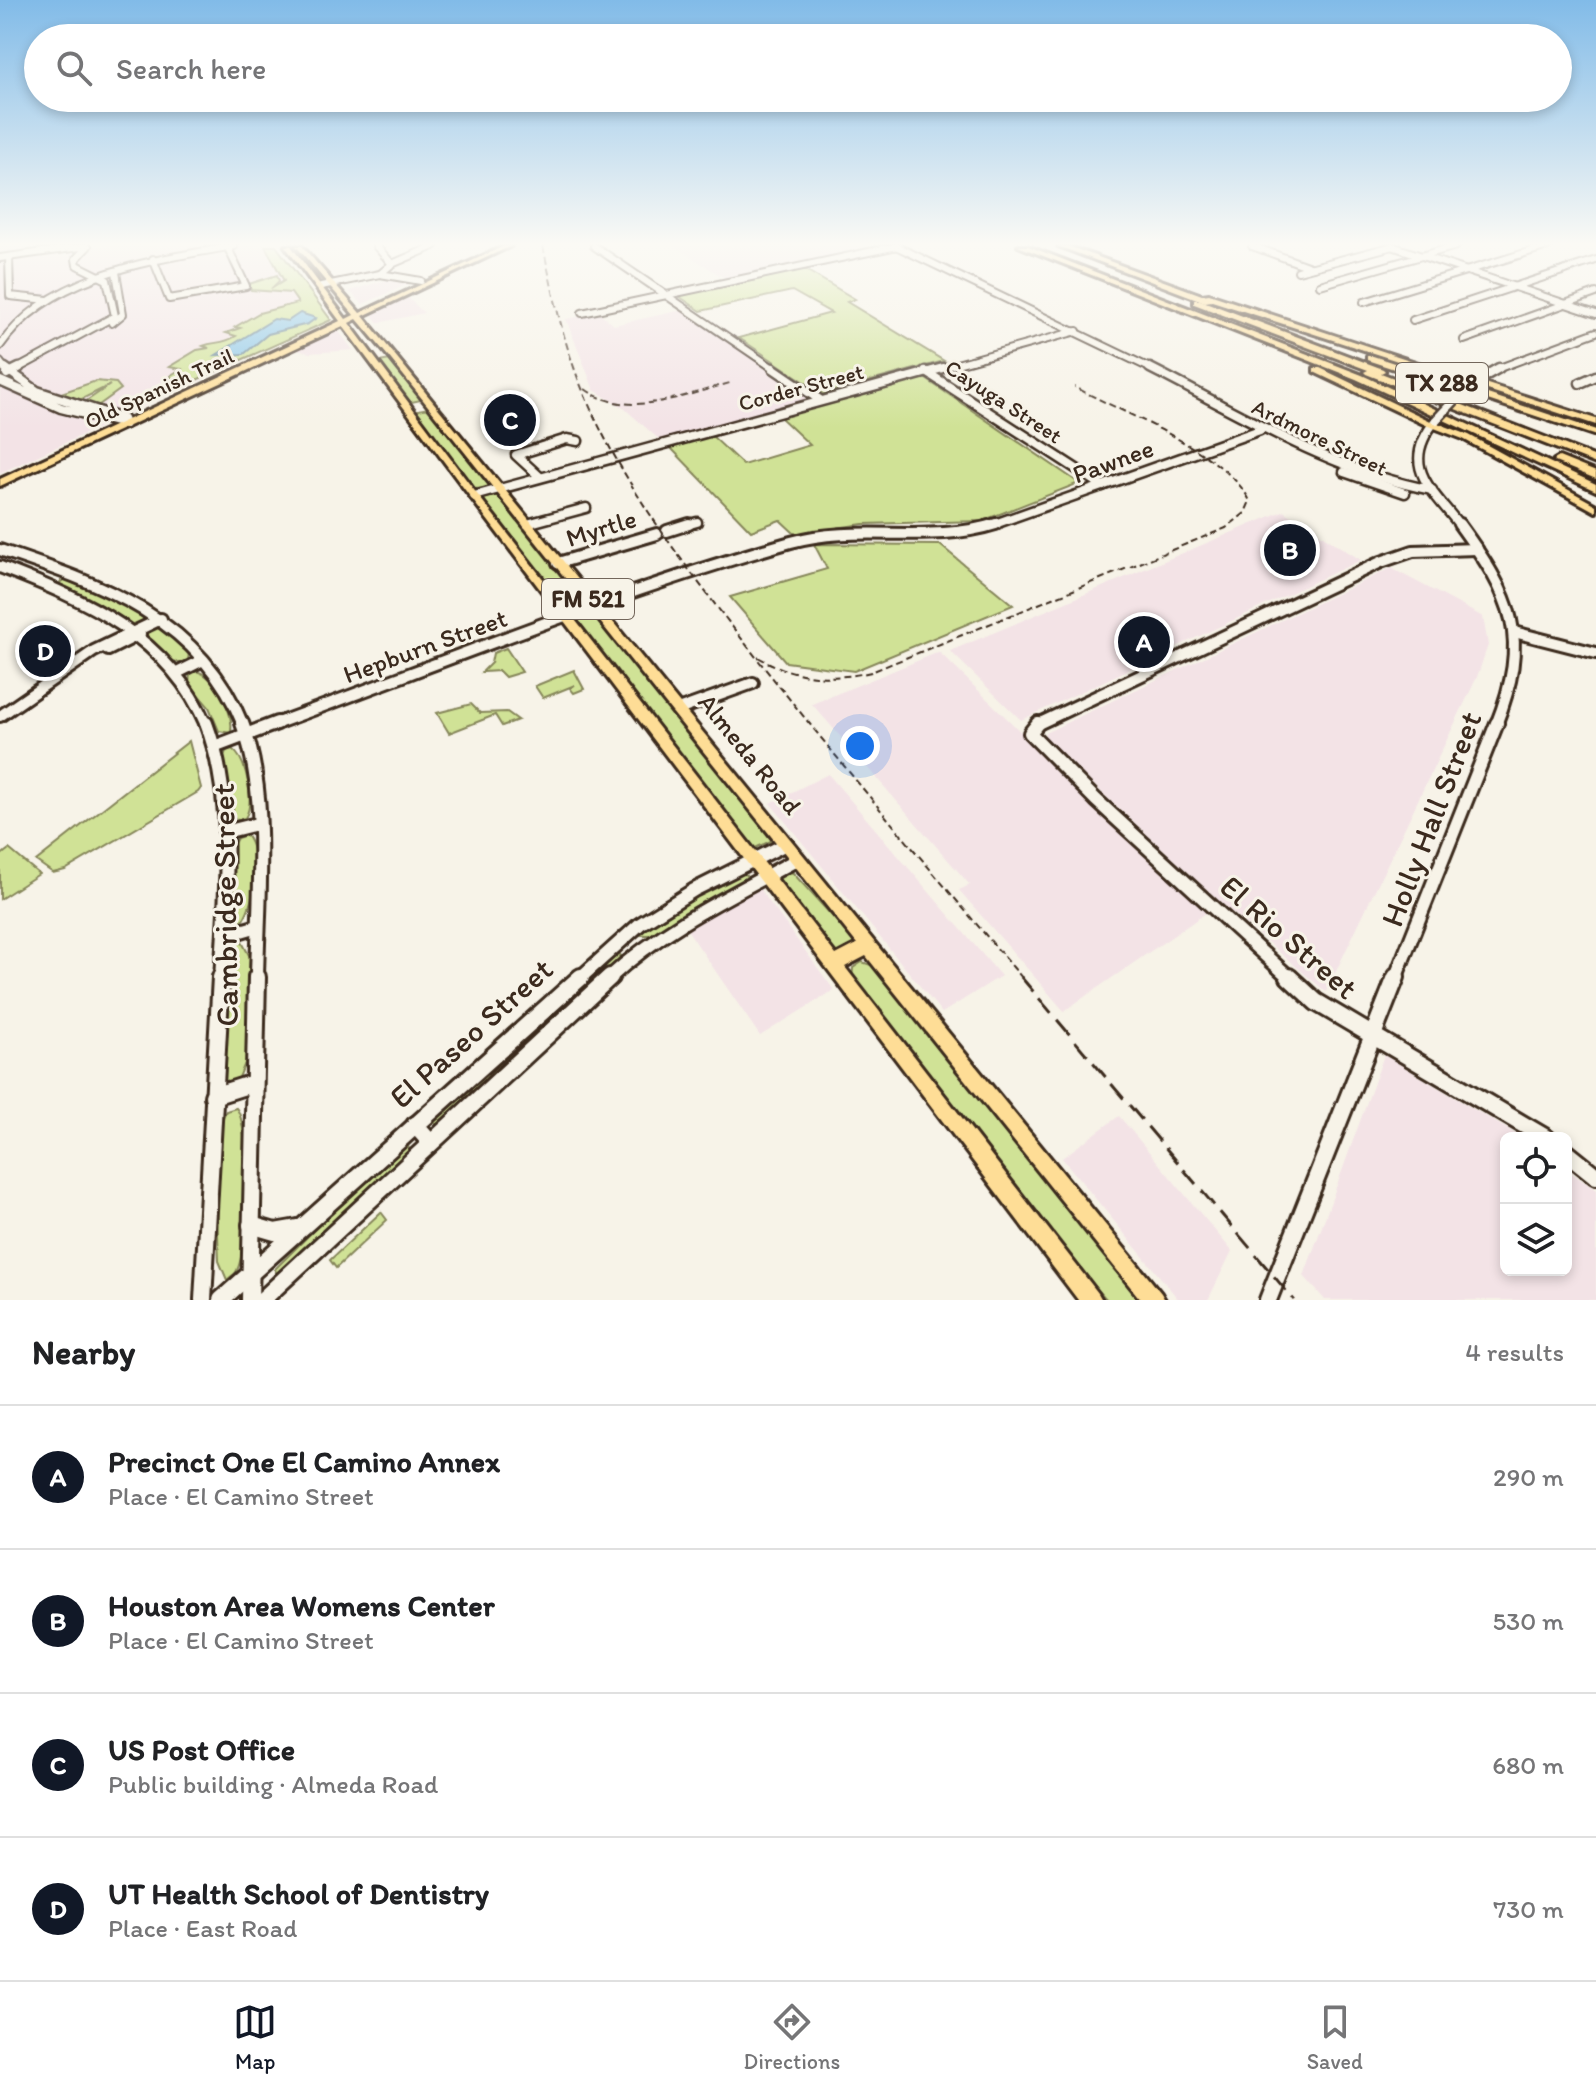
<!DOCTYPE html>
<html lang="en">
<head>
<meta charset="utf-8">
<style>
	body { margin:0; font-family:Itim,sans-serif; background:#f2f2f2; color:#202124 }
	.controls { position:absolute; right:24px; bottom:24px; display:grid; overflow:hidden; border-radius:12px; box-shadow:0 4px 12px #0003 }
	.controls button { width:72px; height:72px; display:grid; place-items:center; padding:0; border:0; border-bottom:2px solid #e0e0e0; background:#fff; color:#202124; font:40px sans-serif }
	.you { position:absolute; left:860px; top:746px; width:28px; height:28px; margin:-20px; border:6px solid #fff; border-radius:50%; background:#1a73e8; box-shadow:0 0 0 12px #1a73e833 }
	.badge { display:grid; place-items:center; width:52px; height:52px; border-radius:50%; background:#111827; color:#fff; font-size:26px; font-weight:700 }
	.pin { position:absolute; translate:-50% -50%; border:4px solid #fff; box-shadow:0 2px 8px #0006 }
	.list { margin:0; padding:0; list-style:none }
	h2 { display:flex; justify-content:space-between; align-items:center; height:104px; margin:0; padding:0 32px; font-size:34px }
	h2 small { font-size:26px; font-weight:400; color:#757577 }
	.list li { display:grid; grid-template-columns:52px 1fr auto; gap:24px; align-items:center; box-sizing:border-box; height:144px; padding:0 32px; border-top:2px solid #e0e0e0 }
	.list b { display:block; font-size:30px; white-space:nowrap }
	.list p { margin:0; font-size:26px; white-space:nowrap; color:#757577 }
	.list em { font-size:26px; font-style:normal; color:#757577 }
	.icon { flex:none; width:44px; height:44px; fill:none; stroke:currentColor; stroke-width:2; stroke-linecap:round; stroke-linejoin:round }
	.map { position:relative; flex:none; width:1596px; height:1300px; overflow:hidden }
	.search { position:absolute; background:#fff; box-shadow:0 4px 12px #0003; left:24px; right:24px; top:24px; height:88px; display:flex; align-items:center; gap:20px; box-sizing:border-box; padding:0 28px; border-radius:44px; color:#757577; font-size:30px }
	.sheet { height:680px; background:#fff }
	nav { display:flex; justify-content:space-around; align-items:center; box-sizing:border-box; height:112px; border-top:2px solid #e0e0e0; background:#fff; font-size:22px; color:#757577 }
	nav a { display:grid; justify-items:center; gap:4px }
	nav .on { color:#111827 }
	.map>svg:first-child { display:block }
	.built { fill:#f3e3e6 }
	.green { fill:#d0e296; stroke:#86865a; stroke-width:2 }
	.water { fill:#88c5e8; stroke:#698797; stroke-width:2 }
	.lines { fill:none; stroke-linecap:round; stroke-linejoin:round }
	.minor-far4-casing { stroke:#3b2a1e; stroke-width:10 }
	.minor-far3-casing { stroke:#3b2a1e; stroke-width:13 }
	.minor-far2-casing { stroke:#3b2a1e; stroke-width:16 }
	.minor-far1-casing { stroke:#3b2a1e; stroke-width:18 }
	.minor-casing { stroke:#3b2a1e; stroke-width:22 }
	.major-casing { stroke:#3b2a1e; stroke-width:6 }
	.highway-casing { stroke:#3b2a1e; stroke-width:6 }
	.minor-far4 { stroke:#f7f3e8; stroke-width:6 }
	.minor-far3 { stroke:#f7f3e8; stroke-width:8 }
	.minor-far2 { stroke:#f7f3e8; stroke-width:10 }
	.minor-far1 { stroke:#f7f3e8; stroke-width:12 }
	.minor { stroke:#f7f3e8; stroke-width:16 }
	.major { fill:#fedd96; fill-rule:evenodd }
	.highway { fill:#fedd96; fill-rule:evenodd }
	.rail-far1 { stroke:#3b2a1e; stroke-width:2; stroke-dasharray:7 4; stroke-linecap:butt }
	.rail { stroke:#3b2a1e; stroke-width:3; stroke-dasharray:19 9; stroke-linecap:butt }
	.minor-bridge-casing { stroke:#3b2a1e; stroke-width:13; stroke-linecap:butt }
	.minor-bridge { stroke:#f7f3e8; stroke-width:8 }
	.labels { text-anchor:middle; stroke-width:6; stroke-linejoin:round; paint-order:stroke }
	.far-street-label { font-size:22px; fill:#3b2a1e; stroke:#f7f3e8 }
	.shield { fill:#f7f3e8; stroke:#73665b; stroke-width:2 }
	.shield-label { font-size:24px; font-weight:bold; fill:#3b2a1e }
	.street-label { font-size:26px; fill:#3b2a1e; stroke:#f7f3e8 }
	.near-street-label { font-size:32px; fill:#3b2a1e; stroke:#f7f3e8 }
</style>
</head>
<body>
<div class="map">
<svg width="1596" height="1300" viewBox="0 0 1596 1300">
	<rect width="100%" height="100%" fill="#f7f3e8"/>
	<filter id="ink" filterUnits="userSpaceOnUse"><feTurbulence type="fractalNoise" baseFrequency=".0125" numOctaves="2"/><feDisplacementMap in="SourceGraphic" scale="16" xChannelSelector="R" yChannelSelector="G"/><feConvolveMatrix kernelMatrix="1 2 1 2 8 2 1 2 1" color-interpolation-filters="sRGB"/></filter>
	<g filter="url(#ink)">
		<g class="built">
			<path d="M 0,246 L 276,246 L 331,320 L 0,473 Z"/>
			<path d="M 674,246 L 889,246 L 729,281 Z"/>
			<path d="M 393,278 L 413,282 L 363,304 L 349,291 Z"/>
			<path d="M 406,296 L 424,313 L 378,323 L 371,313 Z"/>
			<path d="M 682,310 L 811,400 L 662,442 L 625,409 L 594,390 L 566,319 L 600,313 L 614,325 Z"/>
			<path d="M 337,329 L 353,350 L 310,353 L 293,349 Z"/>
			<path d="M 1283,511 L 1361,560 L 1021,720 L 950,651 Z"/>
			<path d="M 1391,568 L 1483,617 L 1488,645 L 1477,677 L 1326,992 L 1218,900 L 1044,739 L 1045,733 Z"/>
			<path d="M 939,652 L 1206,913 L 1064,1011 L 959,890 L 970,885 L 812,704 Z"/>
			<path d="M 828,774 L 1001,976 L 942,1013 L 770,803 Z"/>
			<path d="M 759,888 L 834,990 L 760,1036 L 686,928 Z"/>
			<path d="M 1384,1055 L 1522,1138 L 1506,1138 L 1506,1270 L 1566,1270 L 1566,1169 L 1596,1190 L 1596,1300 L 1325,1300 L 1304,1276 Z"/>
			<path d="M 1119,1116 L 1232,1251 L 1208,1300 L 1179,1300 L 1062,1158 Z"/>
		</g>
		<g class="green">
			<path d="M 265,246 L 276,246 L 331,320 L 158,397 L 171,383 L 171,375 L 181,369 L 169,367 L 197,350 L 209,348 L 203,346 C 215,341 222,345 236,336 L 226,333 L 240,328 L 235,327 L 259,313 L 298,303 L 291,293 L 251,290 L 249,284 L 277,275 L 279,281 L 271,289 L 284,281 Z"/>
			<path d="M 804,269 L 855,299 L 847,302 L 944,361 L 823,394 L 739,338 L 831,313 L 792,291 L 701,311 L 677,295 Z"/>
			<path d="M 390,360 L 421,398 L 421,400 L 407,403 L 379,362 Z"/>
			<path d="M 923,377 L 1079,483 L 982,521 L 863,524 L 795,534 L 780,520 L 751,531 L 669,446 L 710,434 L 743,465 L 810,445 L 779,416 Z"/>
			<path d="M 96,381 L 116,383 L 121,389 L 95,408 L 82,404 L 110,385 L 78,401 L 55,395 Z"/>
			<path d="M 428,408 L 485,478 L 490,488 L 474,489 L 414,411 Z"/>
			<path d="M 498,495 L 584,603 L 582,606 L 564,606 L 482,499 Z"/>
			<path d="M 814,544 L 940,545 L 1013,605 L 854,671 L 786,662 L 730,597 L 827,569 Z"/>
			<path d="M 64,580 L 77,580 L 149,619 L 132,626 L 66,591 L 59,583 Z"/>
			<path d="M 593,614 L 773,840 L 753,849 L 577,623 L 582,615 Z"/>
			<path d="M 156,628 C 168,627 180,643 189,652 L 188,661 L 182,664 L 171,660 L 145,635 Z"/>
			<path d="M 506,648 L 522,672 L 505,677 L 499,671 L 482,672 L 491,663 L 493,653 Z"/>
			<path d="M 574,670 L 584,689 L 574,693 L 570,688 L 575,685 L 543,698 L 535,686 Z"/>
			<path d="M 196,671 C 216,676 234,712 231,733 L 219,731 L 209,707 L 189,684 L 190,673 Z"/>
			<path d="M 471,704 L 480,713 L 507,712 L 518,720 L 502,726 L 495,715 L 449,733 L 437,713 Z"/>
			<path d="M 189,741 L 201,788 L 198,792 L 65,870 L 53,873 L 36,861 Z"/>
			<path d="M 232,749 C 247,760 255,802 245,818 L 237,820 C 224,809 219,767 226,751 Z"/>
			<path d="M 246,835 C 261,853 255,901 243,920 L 234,923 L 230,918 L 232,847 L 237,838 Z"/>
			<path d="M 9,849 L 39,874 L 0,899 L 0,856 Z"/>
			<path d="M 743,871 L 748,879 L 651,935 L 640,935 C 659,908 713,886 743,871 Z"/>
			<path d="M 786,871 L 793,873 L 852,938 L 854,946 L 839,954 L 830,951 L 776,881 Z"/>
			<path d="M 242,942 L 250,957 L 248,1056 L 238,1080 L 227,1083 L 221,1075 L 228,953 L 234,944 Z"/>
			<path d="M 618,952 L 621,956 L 611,967 L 461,1109 L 439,1126 L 433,1122 L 604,959 Z"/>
			<path d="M 862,962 L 874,966 L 1141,1300 L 1107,1300 L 1070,1258 L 852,980 L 853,968 Z"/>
			<path d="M 236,1108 C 251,1123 249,1253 236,1272 C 234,1275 230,1277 227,1280 L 219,1261 L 215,1158 L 216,1131 L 226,1111 Z"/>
			<path d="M 408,1146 L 410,1152 L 277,1277 L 275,1269 L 383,1161 Z"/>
			<path d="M 381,1212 L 387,1220 L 336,1268 L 330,1260 Z"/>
		</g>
		<path class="water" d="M 300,313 L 316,318 L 308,324 L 268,334 L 244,354 L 216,355 L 274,319 L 288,321 Z"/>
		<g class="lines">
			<defs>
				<g id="minor-far4">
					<path d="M 376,246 L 392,264"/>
					<path d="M 594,246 L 776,370"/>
					<path d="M 896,246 L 1154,370"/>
					<path d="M 1252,246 L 1310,267"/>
					<path d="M 1392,246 L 1596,314"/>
					<path d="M 9,257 L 10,296 L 48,300"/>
					<path d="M 0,258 L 87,246"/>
					<path d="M 153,259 L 169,299 L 246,286 L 227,246"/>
					<path d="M 1298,271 L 1393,246"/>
					<path d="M 380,274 L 421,281"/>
					<path d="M 1320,285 L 1456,246"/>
					<path d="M 321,286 L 380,274 L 392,264 L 434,246"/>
					<path d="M 1364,302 L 1548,246"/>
					<path d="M 582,313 L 897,246"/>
					<path d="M 1413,320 L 1596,260"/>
					<path d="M 112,323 L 123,314 L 116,272"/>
					<path d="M 1464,340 L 1596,293"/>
					<path d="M 0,346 C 50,273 153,260 234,246"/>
					<path d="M 0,362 L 6,370"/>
					<path d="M 15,370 L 115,316 L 107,280 L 77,265 L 76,259 L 88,246"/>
					<path d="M 935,370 L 1077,331"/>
					<path d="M 1494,370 L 1596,332"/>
				</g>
				<g id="minor-far3">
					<path d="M 773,368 L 820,400"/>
					<path d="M 1150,368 C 1241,414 1331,471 1432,490"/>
					<path d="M 925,371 L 1103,486"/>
					<path d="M 7,374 L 19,368"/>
					<path d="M 0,381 L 61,408 L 125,424 L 123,419 L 37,391 L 5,368"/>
					<path d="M 1580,383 L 1596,376"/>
					<path d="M 1469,385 L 1499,368"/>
					<path d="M 1436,420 C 1398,466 1432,489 1460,526"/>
					<path d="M 1344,472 L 1405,493"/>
					<path d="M 540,477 L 516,455 L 567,439 L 578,441"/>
					<path d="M 474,496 L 943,368"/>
					<path d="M 527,524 L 586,508"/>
					<path d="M 683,526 L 697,522"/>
					<path d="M 989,526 L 1260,430"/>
				</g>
				<g id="minor-far2">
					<path d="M 1459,524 C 1513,598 1531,637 1496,725"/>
					<path d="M 667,531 L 689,524"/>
					<path d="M 0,550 C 101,584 201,618 243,725"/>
					<path d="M 558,563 L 657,534"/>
					<path d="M 0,567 C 86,600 168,636 206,725"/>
					<path d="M 1514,632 L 1596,653"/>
					<path d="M 108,650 L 140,634"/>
					<path d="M 177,673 L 203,660"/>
					<path d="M 678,710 L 753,683"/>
					<path d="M 0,716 L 94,651 L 161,619"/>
					<path d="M 272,725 C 444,662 615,592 791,542 C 858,523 930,545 996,524"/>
					<path d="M 1036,725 L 1381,562 L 1413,551 L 1477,549"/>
				</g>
				<g id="minor-far1">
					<path d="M 206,723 C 236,803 226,895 221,979"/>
					<path d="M 242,723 C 270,794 258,902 257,979"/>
					<path d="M 1038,723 L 1030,733 L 1096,800 L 1291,979"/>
					<path d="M 214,747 L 277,723"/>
					<path d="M 225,832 L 257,824"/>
					<path d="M 224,936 L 258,926"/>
					<path d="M 579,979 L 640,924 L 694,890 L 786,844"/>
					<path d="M 608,979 C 664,927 732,895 798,859"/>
					<path d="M 1395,979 L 1497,723"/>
				</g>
				<g id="minor">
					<path d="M 1289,977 L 1316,1002 L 1546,1138"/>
					<path d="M 213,1096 L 254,1083"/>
					<path d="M 415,1125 L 430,1142"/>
					<path d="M 1566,1152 L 1596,1176"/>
					<path d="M 251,1225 L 275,1232 L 298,1228"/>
					<path d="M 203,1300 L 221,977"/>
					<path d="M 221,1300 L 581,977"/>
					<path d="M 250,1300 L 257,977"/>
					<path d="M 262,1300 L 610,977"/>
					<path d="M 1268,1300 L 1396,977"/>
				</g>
				<g id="major">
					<path d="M 285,246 L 291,246 L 346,319 L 354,315 L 296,246 L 302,246 L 360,313 L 504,246 L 511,246 L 363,316 L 1161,1293 L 1165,1300 L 1141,1300 L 866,956 L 845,967 L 1098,1293 L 1102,1300 L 1078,1300 L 471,498 L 343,326 L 0,486 L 0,479 L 340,321 ZM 357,319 L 388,356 L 857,944 L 836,955 L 477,494 L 349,323 Z"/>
					<path d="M 1469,380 L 1475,380 L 1596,419 L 1596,425 L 1469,384 Z"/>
					<path d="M 1432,421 L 1469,435 L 1596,505 L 1596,512 L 1463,439 L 1429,426 L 1428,424 Z"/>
				</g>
				<g id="highway">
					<path d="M 1018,246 L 1028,246 L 1362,375 L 1596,484 L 1596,491 L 1356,379 Z"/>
					<path d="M 1058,246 L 1068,246 L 1202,295 L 1209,294 L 1446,372 L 1438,374 L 1212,301 L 1205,302 Z"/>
					<path d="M 1194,300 L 1200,300 L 1383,369 L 1385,371 L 1381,373 L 1596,457 L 1596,464 L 1366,374 L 1364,372 L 1368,370 L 1194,304 Z"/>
					<path d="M 1367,356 L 1373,356 L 1596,430 L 1596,436 L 1367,360 Z"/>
					<path d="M 1314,368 L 1320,368 L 1437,424 L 1432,427 L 1428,426 L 1314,372 Z"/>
					<path d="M 1559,457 L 1596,472 L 1596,479 L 1555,462 L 1554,460 Z"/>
				</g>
			</defs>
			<use href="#minor-far4" class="minor-far4-casing"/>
			<use href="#minor-far3" class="minor-far3-casing"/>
			<use href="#minor-far2" class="minor-far2-casing"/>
			<use href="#minor-far1" class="minor-far1-casing"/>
			<use href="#minor" class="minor-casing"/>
			<use href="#major" class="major-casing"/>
			<use href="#highway" class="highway-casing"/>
			<use href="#minor-far4" class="minor-far4"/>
			<use href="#minor-far3" class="minor-far3"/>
			<use href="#minor-far2" class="minor-far2"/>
			<use href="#minor-far1" class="minor-far1"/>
			<use href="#minor" class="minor"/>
			<use href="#major" class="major"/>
			<use href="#highway" class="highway"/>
			<g class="rail-far1">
				<path d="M 543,246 C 553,292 562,337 579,381 C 619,484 692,575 759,661 C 845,769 934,874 1023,979"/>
				<path d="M 585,389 C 628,420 684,395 730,383"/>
				<path d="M 758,657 C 794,678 831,681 871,672 L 1226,528 L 1245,513 L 1250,501 C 1225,451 1124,414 1075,387"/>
			</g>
			<path class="rail" d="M 1021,977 L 1294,1300"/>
			<defs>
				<path id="minor-bridge" d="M 1436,420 L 1469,385"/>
			</defs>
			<use href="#minor-bridge" class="minor-bridge-casing"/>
			<use href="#minor-bridge" class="minor-bridge"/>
		</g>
	</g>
	<linearGradient id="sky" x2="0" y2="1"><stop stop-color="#81bbe8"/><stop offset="0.57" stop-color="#fbfaf5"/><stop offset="1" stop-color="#fbfaf5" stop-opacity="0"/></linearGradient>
	<rect width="1596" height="428" fill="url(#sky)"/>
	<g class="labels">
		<g class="far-street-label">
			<text transform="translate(801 387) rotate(-15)" y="8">Corder Street</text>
			<text transform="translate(159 388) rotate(-25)" y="8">Old Spanish Trail</text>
			<text transform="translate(1004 401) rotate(33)" y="8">Cayuga Street</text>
			<text transform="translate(1320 437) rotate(26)" y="8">Ardmore Street</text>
		</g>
		<g class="shield">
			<rect x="1396" y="363" width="92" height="40" rx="6"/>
			<rect x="542" y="579" width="92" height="40" rx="6"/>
		</g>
		<g class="shield-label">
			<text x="1442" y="391">TX 288</text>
			<text x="588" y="607">FM 521</text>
		</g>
		<g class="street-label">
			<text transform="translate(1113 461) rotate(-20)" y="9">Pawnee</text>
			<text transform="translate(601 528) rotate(-17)" y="9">Myrtle</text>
			<text transform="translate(425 646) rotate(-20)" y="9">Hepburn Street</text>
			<text transform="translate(750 754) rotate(51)" y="9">Almeda Road</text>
		</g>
		<g class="near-street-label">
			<text transform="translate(1431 819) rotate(-69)" y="11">Holly Hall Street</text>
			<text transform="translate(225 905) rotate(-91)" y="11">Cambridge Street</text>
			<text transform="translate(1289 937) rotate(41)" y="11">El Rio Street</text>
			<text transform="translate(471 1033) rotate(-42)" y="11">El Paseo Street</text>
		</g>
	</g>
</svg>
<div class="controls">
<button><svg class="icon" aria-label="locate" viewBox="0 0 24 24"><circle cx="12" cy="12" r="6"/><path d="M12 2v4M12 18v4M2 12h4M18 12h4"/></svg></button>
<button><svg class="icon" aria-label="layers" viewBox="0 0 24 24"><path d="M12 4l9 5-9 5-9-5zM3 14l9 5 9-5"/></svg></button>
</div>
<div class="you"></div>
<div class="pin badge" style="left:1144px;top:642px">A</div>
<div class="pin badge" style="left:1290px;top:550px">B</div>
<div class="pin badge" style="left:510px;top:420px">C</div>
<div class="pin badge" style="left:45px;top:651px">D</div>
<div class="search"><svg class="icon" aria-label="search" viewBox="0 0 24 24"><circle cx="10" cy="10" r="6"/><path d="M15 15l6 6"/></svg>Search here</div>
</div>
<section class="sheet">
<h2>Nearby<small>4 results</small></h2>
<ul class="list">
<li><span class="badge">A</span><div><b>Precinct One El Camino Annex</b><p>Place · El Camino Street</p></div><em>290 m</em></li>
<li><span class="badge">B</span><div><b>Houston Area Womens Center</b><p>Place · El Camino Street</p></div><em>530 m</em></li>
<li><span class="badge">C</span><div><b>US Post Office</b><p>Public building · Almeda Road</p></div><em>680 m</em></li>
<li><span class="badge">D</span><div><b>UT Health School of Dentistry</b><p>Place · East Road</p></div><em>730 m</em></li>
</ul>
</section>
<nav>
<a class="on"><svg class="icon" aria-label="map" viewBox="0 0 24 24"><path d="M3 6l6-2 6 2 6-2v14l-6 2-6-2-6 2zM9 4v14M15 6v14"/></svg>Map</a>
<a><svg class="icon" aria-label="directions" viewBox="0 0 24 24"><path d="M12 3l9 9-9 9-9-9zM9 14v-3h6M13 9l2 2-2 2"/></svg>Directions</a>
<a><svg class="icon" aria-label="saved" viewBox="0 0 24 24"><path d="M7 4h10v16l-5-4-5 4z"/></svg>Saved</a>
</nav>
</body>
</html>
